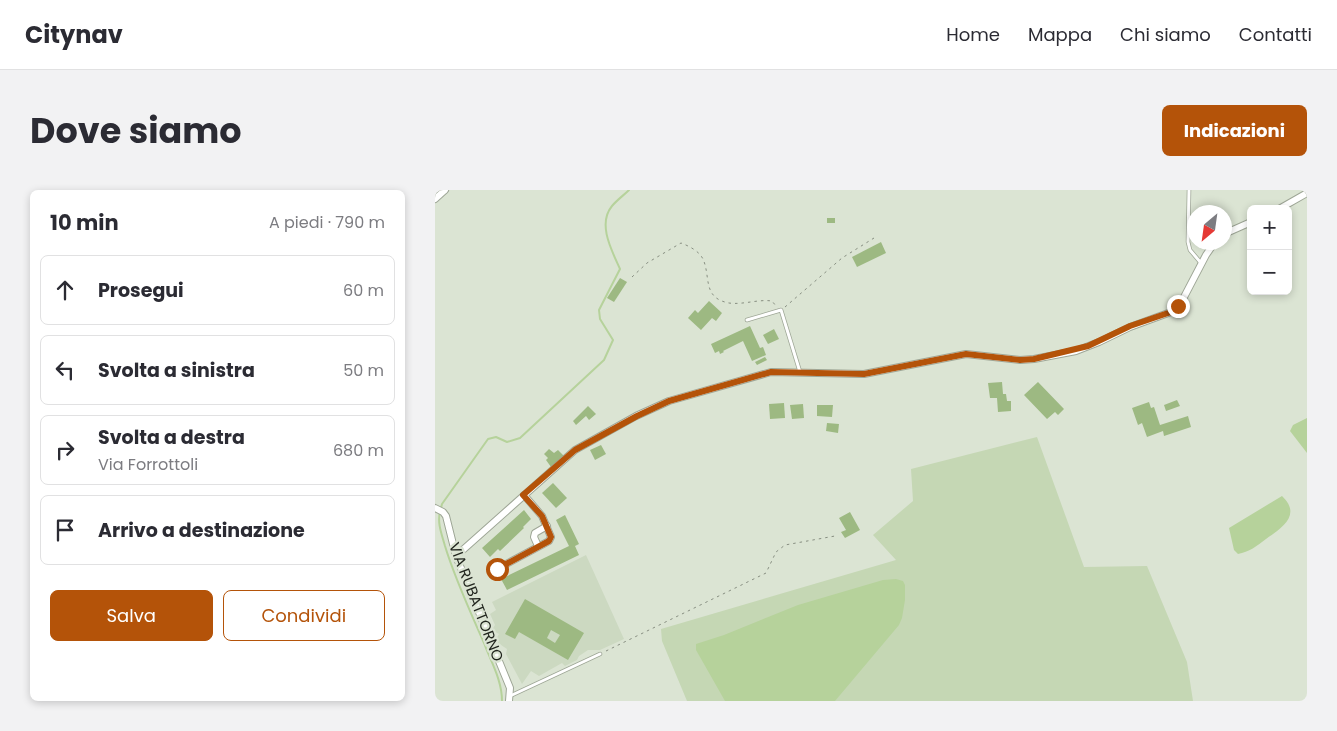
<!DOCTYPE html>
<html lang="it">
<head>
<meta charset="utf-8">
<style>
	body { margin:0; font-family:Poppins,sans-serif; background:#f2f2f3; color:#2b2b33 }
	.controls { position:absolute; right:15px; top:15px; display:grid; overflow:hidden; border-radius:8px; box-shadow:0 2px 8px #0003 }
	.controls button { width:45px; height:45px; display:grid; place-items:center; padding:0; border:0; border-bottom:1px solid #e1e1e2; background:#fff; color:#2b2b33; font:25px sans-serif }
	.compass { position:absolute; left:752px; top:15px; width:45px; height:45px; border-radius:50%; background:#fff; box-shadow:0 2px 8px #0003; rotate:209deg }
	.stop { position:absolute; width:15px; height:15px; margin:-11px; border:4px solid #b45309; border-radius:50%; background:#fff }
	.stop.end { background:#b45309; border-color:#fff; box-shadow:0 1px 5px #0008 }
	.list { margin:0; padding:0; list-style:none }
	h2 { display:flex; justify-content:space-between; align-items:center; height:65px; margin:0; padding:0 20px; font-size:21px }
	h2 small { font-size:16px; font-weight:400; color:#7c7c81 }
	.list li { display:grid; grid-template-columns:32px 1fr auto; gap:15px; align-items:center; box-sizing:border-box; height:70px; margin:0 10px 10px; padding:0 10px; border:1px solid #e1e1e2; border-radius:8px }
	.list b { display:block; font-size:19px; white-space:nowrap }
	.list p { margin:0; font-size:16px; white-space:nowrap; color:#7c7c81 }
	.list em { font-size:16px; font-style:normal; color:#7c7c81 }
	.actions { display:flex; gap:10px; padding:15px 20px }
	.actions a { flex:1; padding:11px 0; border:1px solid #b45309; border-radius:8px; text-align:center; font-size:18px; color:#b45309 }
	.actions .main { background:#b45309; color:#fff }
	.icon { flex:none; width:28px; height:28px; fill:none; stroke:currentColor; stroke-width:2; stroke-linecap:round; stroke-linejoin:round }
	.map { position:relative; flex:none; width:872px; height:511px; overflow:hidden; border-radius:8px }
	header { display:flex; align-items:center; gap:30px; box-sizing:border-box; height:70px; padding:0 25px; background:#fff; border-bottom:1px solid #e1e1e2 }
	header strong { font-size:24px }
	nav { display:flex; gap:28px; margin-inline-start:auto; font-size:18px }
	.intro { display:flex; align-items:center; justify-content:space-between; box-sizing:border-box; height:120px; padding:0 30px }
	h1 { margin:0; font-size:35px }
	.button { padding:12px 22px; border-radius:8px; background:#b45309; color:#fff; font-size:18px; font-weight:700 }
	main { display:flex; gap:30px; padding:0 30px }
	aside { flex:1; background:#fff; border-radius:8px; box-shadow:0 2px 8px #0003 }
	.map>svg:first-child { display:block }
	.built { fill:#ccd9c1 }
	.green { fill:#c5d7b4 }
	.water { fill:#b6d29b }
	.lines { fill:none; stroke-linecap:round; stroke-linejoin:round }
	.stream { stroke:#b6d29b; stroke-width:2 }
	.building { fill:#9db982; fill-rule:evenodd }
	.lane-casing { stroke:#9ea696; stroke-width:4.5 }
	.street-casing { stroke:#9ea696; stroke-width:8 }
	.path { stroke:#878e81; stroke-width:1; stroke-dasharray:2.5 4; stroke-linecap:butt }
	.lane { stroke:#fff; stroke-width:3 }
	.street { stroke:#fff; stroke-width:6 }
	.route { stroke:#b45309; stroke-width:6 }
	.labels { text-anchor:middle; stroke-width:4.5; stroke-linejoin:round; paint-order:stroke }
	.street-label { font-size:15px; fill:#21251e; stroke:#dbe4d3 }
</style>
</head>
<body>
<header>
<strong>Citynav</strong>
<nav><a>Home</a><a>Mappa</a><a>Chi siamo</a><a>Contatti</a></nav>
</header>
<div class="intro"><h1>Dove siamo</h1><a class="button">Indicazioni</a></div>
<main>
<aside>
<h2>10 min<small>A piedi · 790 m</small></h2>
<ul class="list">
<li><svg class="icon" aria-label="ahead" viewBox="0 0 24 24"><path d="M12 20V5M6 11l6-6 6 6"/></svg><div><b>Prosegui</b></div><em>60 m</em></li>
<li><svg class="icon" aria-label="left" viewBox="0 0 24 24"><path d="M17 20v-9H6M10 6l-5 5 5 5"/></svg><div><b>Svolta a sinistra</b></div><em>50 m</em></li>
<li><svg class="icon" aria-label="right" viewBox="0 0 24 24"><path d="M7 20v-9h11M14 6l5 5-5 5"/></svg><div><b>Svolta a destra</b><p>Via Forrottoli</p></div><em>680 m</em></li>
<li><svg class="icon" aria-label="arrive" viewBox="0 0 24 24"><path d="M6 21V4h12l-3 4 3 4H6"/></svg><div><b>Arrivo a destinazione</b></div></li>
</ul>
<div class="actions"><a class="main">Salva</a><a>Condividi</a></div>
</aside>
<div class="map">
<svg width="872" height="511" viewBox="0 0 872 511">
	<rect width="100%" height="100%" fill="#dbe4d3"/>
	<path class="built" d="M 151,365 L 189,449 L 165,460 L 153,460 L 144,466 L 142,470 L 130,476 L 127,473 L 104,486 L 96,481 L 87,494 L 71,464 L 72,459 L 60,451 L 64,444 L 57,440 L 60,435 L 55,424 L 61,420 L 57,412 Z"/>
	<path class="green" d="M 602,247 L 649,377 L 712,376 L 752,472 L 758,511 L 252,511 L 227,451 L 226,439 L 461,370 L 438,345 L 478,311 L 476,279 Z"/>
	<g class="water">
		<path d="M 872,228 L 872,263 L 855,241 L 858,235 Z"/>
		<path d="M 847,306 C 867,325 847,338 831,349 C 822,356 814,362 803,364 L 799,360 L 794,338 Z"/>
		<path d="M 461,389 L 468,391 L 470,395 L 470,410 L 467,428 L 464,435 L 400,511 L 290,511 L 261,460 L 261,454 L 289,445 L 363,415 L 448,390 Z"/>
	</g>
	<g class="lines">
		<g class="stream">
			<path d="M 6,318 L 7,314 L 53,249 L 61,247 L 72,252 L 85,248 L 169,170 L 178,150 L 165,129 L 164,120 L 185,79 C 177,61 162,34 177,16 C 182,10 189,5 194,0"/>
			<path d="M 5,322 C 2,333 7,345 10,356 C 20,389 35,421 49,453 C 56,472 67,490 67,511"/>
		</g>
	</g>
	<g class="building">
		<rect x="392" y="28" width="8" height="5"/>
		<path d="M 446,52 L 451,63 L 422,77 L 417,67 Z"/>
		<path d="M 185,88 L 192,92 L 179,112 L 172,108 Z"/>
		<path d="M 274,111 L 287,123 L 281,131 L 277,128 L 266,140 L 253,128 L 260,120 L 263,123 Z"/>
		<path d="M 315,136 L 325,158 L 328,157 L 331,165 L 317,171 L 308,151 L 288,161 L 289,162 L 285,164 L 284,161 L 280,163 L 276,154 Z"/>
		<path d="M 339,139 L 344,149 L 333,154 L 328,145 Z"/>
		<path d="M 330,167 L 332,170 L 322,175 L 320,172 Z"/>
		<path d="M 567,192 L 568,204 L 571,204 L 572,211 L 576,211 L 576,221 L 563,222 L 562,208 L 555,208 L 553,193 Z"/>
		<path d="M 603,192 L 629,219 L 623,225 L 620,222 L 612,229 L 589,205 Z"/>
		<path d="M 742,210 L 745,216 L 731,221 L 729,215 Z"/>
		<path d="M 714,212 L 716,218 L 719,217 L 725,235 L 753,226 L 756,237 L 729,246 L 728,241 L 712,247 L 707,233 L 703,235 L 697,218 Z"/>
		<path d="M 349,213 L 350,228 L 335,229 L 334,214 Z"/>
		<path d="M 368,214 L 369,228 L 357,229 L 355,215 Z"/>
		<path d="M 382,215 L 398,215 L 397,227 L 382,226 Z"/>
		<path d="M 153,216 L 161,224 L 154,230 L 151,226 L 141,235 L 138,231 Z"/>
		<path d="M 392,233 L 404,234 L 403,243 L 391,241 Z"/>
		<path d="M 166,255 L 171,264 L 160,270 L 155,260 Z"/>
		<path d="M 114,259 L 119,263 L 123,260 L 129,266 L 116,277 L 111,270 L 113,268 L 109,264 Z"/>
		<path d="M 118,293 L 132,308 L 121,318 L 107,303 Z"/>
		<path d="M 89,320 L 96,329 L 88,337 L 89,338 L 65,361 L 63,359 L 55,367 L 47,358 Z"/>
		<path d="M 415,322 L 425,340 L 410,348 L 406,342 L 411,340 L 404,328 Z"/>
		<path d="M 130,325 L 144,354 L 140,356 L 144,365 L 72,400 L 66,389 L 134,356 L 121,330 Z"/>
		<path d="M 90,409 L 149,443 L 133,470 L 84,442 L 80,449 L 70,444 ZM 116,440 L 125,445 L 120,453 L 112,448 Z"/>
	</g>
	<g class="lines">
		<defs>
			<g id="lane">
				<path d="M 754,0 L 753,52 L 755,60 L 766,73"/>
				<path d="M 312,130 L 346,120 L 365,182"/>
				<path d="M 75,506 L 165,464"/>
			</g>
			<g id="street">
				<path d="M 0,9 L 10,0"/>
				<path d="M 844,19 L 872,3"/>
				<path d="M 789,44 L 816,32"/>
				<path d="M 0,318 L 8,322 L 11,326 L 21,366 L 75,498 L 74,511"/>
				<path d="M 103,356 L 99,347 L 100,343 L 112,336"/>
				<path d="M 21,366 L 140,260 L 201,226 L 234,211 L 336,182 L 429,184 L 531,164 L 585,170 L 599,169 L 641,161 L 664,152 L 695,137 L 736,122 L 748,109 L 771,65 L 780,52"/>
				<path d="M 62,379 L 114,351 L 116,347 L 107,326 L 89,305"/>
			</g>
		</defs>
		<use href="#lane" class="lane-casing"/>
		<use href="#street" class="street-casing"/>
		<g class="path">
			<path d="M 197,87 L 212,73 L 246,53 C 254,56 264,61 268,69 C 276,87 267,108 294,113 C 308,115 323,109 337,111 L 341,116"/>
			<path d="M 350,117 L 407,68 L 439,48"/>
			<path d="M 171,461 L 331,383 L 341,362 L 350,355 L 400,346"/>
		</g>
		<use href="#lane" class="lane"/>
		<use href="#street" class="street"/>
	</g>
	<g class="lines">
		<path class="route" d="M 62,379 L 114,351 L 116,347 L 107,326 L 88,305 L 140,260 L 202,226 L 234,211 L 336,182 L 429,184 L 531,164 L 585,170 L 599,169 L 653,156 L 695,136 L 736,122 L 743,116"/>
	</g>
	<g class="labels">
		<g class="street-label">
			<text transform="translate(41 412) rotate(69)" y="5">VIA RUBATTORNO</text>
		</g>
	</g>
</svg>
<div class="controls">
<button>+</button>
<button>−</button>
</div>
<svg class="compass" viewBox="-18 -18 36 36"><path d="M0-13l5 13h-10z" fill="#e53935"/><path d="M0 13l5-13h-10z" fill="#7c7c81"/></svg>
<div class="stop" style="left:62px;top:379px"></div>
<div class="stop end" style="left:743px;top:116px"></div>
</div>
</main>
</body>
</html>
